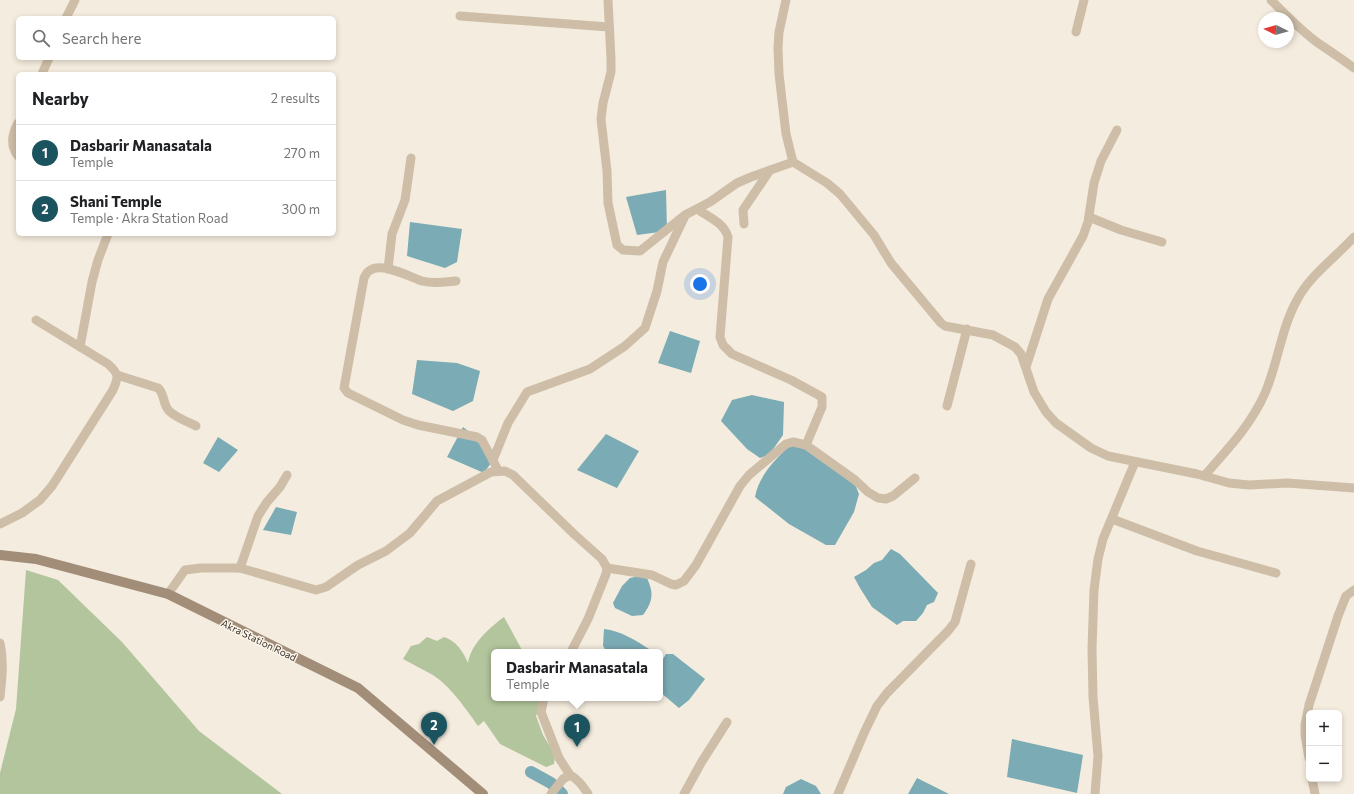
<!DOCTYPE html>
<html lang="en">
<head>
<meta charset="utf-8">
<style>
	body { margin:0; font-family:Commissioner,sans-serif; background:#f6f6f6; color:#202124 }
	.controls { position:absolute; right:12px; bottom:12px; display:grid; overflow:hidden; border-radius:6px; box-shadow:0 2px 6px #0003 }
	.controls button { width:36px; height:36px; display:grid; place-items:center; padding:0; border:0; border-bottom:1px solid #e0e0e0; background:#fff; color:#202124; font:20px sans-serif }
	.compass { position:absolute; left:1258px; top:12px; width:36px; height:36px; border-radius:50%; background:#fff; box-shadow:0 2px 6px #0003; rotate:275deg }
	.you { position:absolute; left:700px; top:284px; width:14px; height:14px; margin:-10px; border:3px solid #fff; border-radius:50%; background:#1a73e8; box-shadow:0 0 0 6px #1a73e833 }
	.badge { display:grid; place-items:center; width:26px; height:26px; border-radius:50%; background:#1b535f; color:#fff; font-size:13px; font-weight:700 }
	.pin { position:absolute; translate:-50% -33px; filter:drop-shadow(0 1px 2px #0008) }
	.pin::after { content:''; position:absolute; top:21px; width:14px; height:12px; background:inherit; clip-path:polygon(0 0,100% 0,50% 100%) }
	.popup { position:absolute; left:491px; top:649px; width:172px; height:52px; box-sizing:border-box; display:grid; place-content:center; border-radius:6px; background:#fff; filter:drop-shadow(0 1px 3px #0005); font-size:13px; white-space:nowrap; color:#757577 }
	.popup b { font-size:15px; color:#202124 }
	.popup::after { content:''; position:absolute; left:50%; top:100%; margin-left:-8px; border:8px solid transparent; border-top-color:#fff }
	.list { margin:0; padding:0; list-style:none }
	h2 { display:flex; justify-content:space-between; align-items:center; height:52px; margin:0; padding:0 16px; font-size:17px }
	h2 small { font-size:13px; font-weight:400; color:#757577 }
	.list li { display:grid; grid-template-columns:26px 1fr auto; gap:12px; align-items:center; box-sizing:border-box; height:56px; padding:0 16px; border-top:1px solid #e0e0e0 }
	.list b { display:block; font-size:15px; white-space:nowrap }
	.list p { margin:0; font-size:13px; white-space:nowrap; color:#757577 }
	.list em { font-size:13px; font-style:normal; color:#757577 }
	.icon { flex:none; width:22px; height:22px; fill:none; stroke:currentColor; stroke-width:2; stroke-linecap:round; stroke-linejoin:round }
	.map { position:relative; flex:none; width:1354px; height:794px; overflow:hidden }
	.search { position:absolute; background:#fff; box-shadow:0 2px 6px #0003; left:16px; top:16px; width:320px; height:44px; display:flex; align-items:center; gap:10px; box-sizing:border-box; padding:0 14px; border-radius:6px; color:#757577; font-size:15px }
	.panel { position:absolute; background:#fff; box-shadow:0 2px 6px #0003; left:16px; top:72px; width:320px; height:164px; border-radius:6px }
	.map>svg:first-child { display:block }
	.green { fill:#b3c59c }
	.water { fill:#7babb4 }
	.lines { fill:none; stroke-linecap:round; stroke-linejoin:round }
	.canal { stroke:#7babb4; stroke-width:12 }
	.minor { stroke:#cebea8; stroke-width:9 }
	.secondary { stroke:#a28d79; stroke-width:10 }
	.labels { text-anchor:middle; stroke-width:3; stroke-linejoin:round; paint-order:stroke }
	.street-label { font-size:10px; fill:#3a3029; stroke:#fbf6eb }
</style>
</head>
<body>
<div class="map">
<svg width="1354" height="794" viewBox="0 0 1354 794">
	<rect width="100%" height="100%" fill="#f4ecde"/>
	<g class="green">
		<path d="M 26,570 L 58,580 L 122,642 L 199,731 L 282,794 L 0,794 L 0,773 L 16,709 Z"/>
		<path d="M 504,617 L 523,652 L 494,652 L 494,698 L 540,698 L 542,700 L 536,716 L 543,735 L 555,755 L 554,764 L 546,767 L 500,744 L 484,721 L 478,726 C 467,710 448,683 431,674 C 422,669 412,664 403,659 L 411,646 L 419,644 L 427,637 L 437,641 L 444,637 C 456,641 463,651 468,663 C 471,644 489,628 504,617 Z"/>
	</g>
	<g class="water">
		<path d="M 666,190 L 667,231 L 637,235 L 626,197 Z"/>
		<path d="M 410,222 L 462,229 L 457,262 L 445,268 L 407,256 Z"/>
		<path d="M 670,331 L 700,341 L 691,373 L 658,363 Z"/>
		<path d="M 417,360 L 457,363 L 480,371 L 473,401 L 453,411 L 412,394 Z"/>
		<path d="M 752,395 L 784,402 L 783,435 L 769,455 L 760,458 L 747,449 L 721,421 L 732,400 Z"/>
		<path d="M 463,427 L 497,454 L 484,473 L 447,457 Z"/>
		<path d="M 606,434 L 639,451 L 617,488 L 577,470 Z"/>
		<path d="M 218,437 L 238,450 L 219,472 L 203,463 Z"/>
		<path d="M 790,445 L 808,449 L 854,482 L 859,494 L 854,512 L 835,545 L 826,545 L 789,524 L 755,497 C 759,475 775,460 790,445 Z"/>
		<path d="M 276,507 L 297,512 L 291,535 L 263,530 Z"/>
		<path d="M 891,549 L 900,554 L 938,593 L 934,602 L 927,605 L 923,613 L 916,621 L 903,621 L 897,625 L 872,607 L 860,588 L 854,577 L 866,570 L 874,563 L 882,560 Z"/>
		<path d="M 640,576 L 647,578 C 654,594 653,601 643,615 L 632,616 L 615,608 L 613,603 L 622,586 L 630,578 Z"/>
		<path d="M 604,629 C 621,631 635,640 649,649 L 647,652 L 607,652 L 603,646 Z"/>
		<path d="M 666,654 L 673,654 L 705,679 L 689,700 L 679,708 L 660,692 L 660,664 Z"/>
		<path d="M 1012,739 L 1083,755 L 1077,793 L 1007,777 Z"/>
		<path d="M 917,778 L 949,794 L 908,794 Z"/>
		<path d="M 801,779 L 816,786 L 821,794 L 783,794 L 786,787 Z"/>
	</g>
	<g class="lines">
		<path class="canal" d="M 531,772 L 551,783 L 562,794"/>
		<g class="minor">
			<path d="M 608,0 L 611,59 L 611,72 L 603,103 L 601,119 L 607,171 L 608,203 L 617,245 L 623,250 L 640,251 L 685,215 L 710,202 L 737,183 L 751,177 L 793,162"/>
			<path d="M 786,0 L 779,32 L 778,48 L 779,74 L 786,134 L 793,162 L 827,183 L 840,194 L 874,235 L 891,263 L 941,323 L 945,326 L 993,335 L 1015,347 L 1021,354 L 1034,392 L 1046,412 L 1056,423 L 1091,448 L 1108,456 L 1197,474 L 1229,483 L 1249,485 L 1287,483 L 1354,488"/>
			<path d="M 1271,0 C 1286,15 1301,31 1318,43 C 1330,51 1342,59 1354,68"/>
			<path d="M 460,16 L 609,27"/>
			<path d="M 66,18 L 75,0"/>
			<path d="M 1076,32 L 1084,0"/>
			<path d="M 42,74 L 49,58"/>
			<path d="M 18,123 C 12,134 10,146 18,156"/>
			<path d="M 697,209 C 709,217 724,223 728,237 L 720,337 L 723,345 L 732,354 L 791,380 L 822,397 L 822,407 L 806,445"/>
			<path d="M 1089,217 L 1121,230 L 1162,242"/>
			<path d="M 744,224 L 743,210 L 770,170"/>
			<path d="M 388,269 L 392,234 L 405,200 L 411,158"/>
			<path d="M 456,281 C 445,282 434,284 422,281 C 410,277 381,261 369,271 C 367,272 365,276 364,278 L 344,388 L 348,393 L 403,420 L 418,425 L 477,437 L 482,440 L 498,470"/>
			<path d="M 80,347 L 92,282 L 98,260 L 108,234"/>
			<path d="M 1026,367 L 1048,299 L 1083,236 L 1088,222 L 1094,183 L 1101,161 L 1117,130"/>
			<path d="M 117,375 L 158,388 C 164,393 163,402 167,408 C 171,416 189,422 196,426"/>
			<path d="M 947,406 L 967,329"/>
			<path d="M 493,460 L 508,423 L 527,392 L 590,369 L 625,346 L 645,328 L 657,291 L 663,262 L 684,218"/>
			<path d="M 1204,476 C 1227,450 1251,425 1265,393 C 1278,363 1281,329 1297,300 C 1310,275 1335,258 1354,237"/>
			<path d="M 1112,519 L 1197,551 L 1276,573"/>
			<path d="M 0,524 L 22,513 L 40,500 L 52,486 L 113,390 C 119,376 119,374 108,364 L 36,320"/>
			<path d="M 240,568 L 258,516 L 267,502 L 280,487 L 287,475"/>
			<path d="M 607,568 L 652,575 L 671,584 L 676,585 L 684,581 L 696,565 L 740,486 L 749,475 L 786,444 L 793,442 L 806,445 L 855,480 L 868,492 L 878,498 L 886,499 L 893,496 L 915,478"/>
			<path d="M 168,594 L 185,570 L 201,568 L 240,568 L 316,590 L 326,587 L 358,565 L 386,551 L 410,533 L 437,501 L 491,472 L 505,471 L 513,475 L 574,534 L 602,559 L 607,568 L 606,574 L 588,619 L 571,652"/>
			<path d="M 0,643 C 4,661 2,679 0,697"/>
			<path d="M 544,698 L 541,712 L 559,758 L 570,775"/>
			<path d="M 1309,758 L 1305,735 L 1305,725 L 1309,705 L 1338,616 L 1346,596 L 1354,590"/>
			<path d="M 1312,779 L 1315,794"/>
			<path d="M 551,794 L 563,779 L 570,775 C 578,779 583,786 588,794"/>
			<path d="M 684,794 L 701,763 L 727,722"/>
			<path d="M 838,794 L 864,733 L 877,706 L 887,693 L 948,631 L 955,622 L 971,564"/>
			<path d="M 1095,794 L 1098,756 L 1093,697 L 1092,649 L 1094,590 L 1098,559 L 1103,539 L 1135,462"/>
		</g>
		<path class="secondary" d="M 0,555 L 36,559 L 168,594 L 358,688 L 483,794"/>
	</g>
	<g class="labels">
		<g class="street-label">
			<text transform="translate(259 640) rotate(26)" y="4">Akra Station Road</text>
		</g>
	</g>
</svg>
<div class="controls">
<button>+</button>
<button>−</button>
</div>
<svg class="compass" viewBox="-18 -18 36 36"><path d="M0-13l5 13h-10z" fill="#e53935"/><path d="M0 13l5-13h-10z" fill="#757577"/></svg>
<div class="you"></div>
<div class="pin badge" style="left:577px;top:747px">1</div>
<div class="popup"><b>Dasbarir Manasatala</b>Temple</div>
<div class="pin badge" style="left:434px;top:745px">2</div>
<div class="search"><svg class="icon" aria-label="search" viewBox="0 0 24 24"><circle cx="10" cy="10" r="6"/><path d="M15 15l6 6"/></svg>Search here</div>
<section class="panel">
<h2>Nearby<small>2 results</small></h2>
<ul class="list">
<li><span class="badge">1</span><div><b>Dasbarir Manasatala</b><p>Temple</p></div><em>270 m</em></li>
<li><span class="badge">2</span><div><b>Shani Temple</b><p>Temple · Akra Station Road</p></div><em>300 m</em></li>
</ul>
</section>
</div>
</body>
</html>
